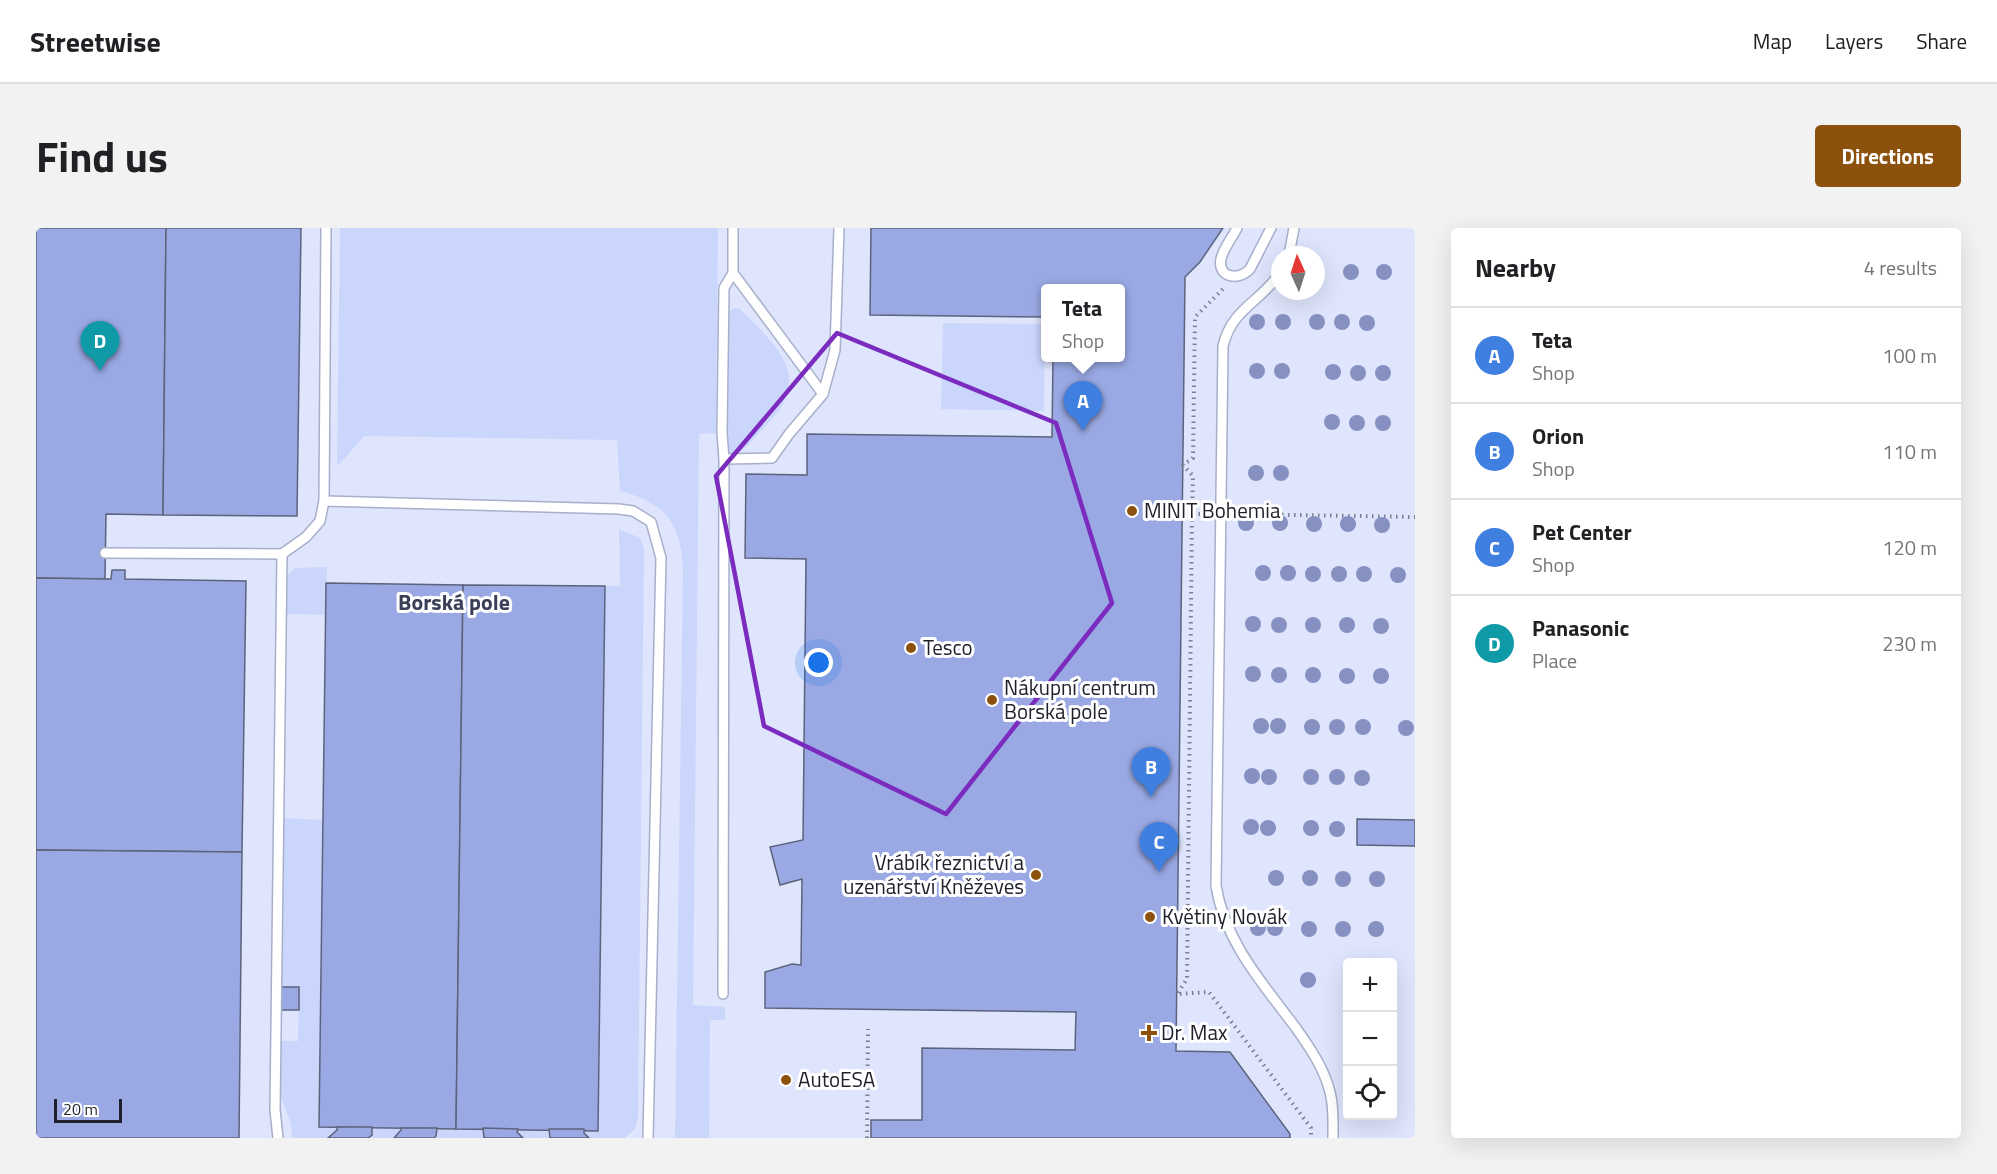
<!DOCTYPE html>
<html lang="en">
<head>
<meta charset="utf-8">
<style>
	body { margin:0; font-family:"Titillium Web",sans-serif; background:#f2f2f2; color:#202124 }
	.controls { position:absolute; right:18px; bottom:18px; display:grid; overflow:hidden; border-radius:6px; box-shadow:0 6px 24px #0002 }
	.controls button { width:54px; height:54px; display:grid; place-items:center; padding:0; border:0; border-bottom:2px solid #e0e0e0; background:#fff; color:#202124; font:30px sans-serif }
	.compass { position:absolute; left:1235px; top:18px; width:54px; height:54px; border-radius:50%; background:#fff; box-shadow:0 6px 24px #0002; rotate:357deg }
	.scale { position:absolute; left:18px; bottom:15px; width:68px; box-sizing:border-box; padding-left:6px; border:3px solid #1e202b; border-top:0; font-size:16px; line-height:21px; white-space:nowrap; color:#1e202b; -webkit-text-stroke:4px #fff; paint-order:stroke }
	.you { position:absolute; left:783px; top:435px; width:21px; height:21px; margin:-15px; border:4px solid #fff; border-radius:50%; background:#1a73e8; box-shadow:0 0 0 9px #1a73e833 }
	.badge { display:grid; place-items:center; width:39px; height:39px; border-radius:50%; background:#8c510c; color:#fff; font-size:20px; font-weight:700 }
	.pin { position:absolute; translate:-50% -50px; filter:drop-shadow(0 2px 3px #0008) }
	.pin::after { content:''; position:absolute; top:32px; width:21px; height:18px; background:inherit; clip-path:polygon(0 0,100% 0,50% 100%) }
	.popup { position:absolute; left:1005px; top:56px; width:84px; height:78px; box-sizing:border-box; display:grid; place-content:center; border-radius:6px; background:#fff; filter:drop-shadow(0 2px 4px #0005); font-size:20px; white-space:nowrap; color:#757577 }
	.popup b { font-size:22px; color:#202124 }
	.popup::after { content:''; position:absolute; left:50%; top:100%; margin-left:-12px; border:12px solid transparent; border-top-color:#fff }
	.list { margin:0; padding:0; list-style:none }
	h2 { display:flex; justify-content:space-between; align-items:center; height:78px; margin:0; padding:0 24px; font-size:26px }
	h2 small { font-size:20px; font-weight:400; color:#757577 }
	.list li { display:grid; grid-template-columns:39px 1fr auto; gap:18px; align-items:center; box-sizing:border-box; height:96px; padding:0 24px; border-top:2px solid #e0e0e0 }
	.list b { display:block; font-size:22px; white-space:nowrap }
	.list p { margin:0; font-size:20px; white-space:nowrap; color:#757577 }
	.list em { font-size:20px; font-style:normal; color:#757577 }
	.icon { flex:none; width:33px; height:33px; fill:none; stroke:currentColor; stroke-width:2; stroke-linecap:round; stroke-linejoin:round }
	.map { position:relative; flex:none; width:1379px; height:910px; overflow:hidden; border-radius:6px }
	header { display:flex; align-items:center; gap:36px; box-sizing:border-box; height:84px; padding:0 30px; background:#fff; border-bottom:2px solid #e0e0e0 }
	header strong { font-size:28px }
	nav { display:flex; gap:33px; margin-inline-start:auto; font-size:21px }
	.intro { display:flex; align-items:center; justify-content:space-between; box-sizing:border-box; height:144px; padding:0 36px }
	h1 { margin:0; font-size:42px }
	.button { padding:15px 27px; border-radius:6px; background:#8c510c; color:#fff; font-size:21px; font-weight:700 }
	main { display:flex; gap:36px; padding:0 36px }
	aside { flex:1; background:#fff; border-radius:6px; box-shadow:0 6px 24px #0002 }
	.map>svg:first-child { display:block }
	.green { fill:#cbd6fd }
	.building { fill:#9aa9e4; stroke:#5c637c; stroke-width:1.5 }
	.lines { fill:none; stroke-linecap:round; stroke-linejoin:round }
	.lane-casing { stroke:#a7afcb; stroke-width:12 }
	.path { stroke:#7b7f90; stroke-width:4; stroke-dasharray:1.5 4.5; stroke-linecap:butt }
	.lane { stroke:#fff; stroke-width:9 }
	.tree { fill:#8691c2 }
	.marked { fill:none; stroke:#7b2cbf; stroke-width:4.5; stroke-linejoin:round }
	.poi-dot { fill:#8c510c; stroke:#fff; stroke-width:2 }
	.labels { text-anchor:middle; stroke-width:6; stroke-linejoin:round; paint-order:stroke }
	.poi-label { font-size:21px; fill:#1e202b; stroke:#fff; text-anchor:start }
	.neighbourhood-label { font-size:22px; font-weight:bold; fill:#393f56; stroke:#fff }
</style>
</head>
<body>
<header>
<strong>Streetwise</strong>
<nav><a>Map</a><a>Layers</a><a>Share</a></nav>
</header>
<div class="intro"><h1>Find us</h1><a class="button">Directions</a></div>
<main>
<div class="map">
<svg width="1379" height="910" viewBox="0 0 1379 910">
	<rect width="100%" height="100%" fill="#dee5fc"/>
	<g class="green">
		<path d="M 304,0 L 682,0 L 680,205 L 663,206 L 657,777 L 689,779 L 689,792 L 674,792 L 673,910 L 639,910 L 647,344 C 646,296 630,275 584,263 L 581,212 L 328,208 L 303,237 L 301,236 Z"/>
		<path d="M 700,80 L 704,81 C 727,105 768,137 748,174 C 742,186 731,196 722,206 C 714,214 706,228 693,225 L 692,219 L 693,85 L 696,81 Z"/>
		<path d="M 907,95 L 1009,96 L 1008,183 L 905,181 Z"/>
		<path d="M 583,301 L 604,310 L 608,321 L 602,889 L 599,901 L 589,910 L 553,910 L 548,905 L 548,901 L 562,902 L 569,358 L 584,358 Z"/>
		<path d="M 291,339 L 290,387 L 250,386 L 249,362 L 251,348 L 259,340 Z"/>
		<path d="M 246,590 L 287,592 L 283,899 L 301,899 L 301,902 L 292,910 L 256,910 L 255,896 L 242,861 L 243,813 L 262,813 L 263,760 L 244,759 Z"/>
		<path d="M 336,899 L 365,900 L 365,902 L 358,910 L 332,910 L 336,907 Z"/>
		<path d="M 401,900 L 447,900 L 448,910 L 398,910 L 400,908 Z"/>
		<path d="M 482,901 L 513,901 L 514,910 L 487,910 L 481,904 Z"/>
	</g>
	<g class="building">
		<path d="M 0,0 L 130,0 L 127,287 L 70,286 L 69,351 L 0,350 Z"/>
		<path d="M 130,0 L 265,0 L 261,288 L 127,287 Z"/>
		<path d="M 835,0 L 1187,0 L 1164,34 L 1149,49 L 1140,823 L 1194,824 L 1254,906 L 1254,910 L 835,910 L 835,892 L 886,892 L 886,820 L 1039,822 L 1040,784 L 729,780 L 729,744 L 756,736 L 765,737 L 766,651 L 744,657 L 734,619 L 767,612 L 770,331 L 709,330 L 710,246 L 771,247 L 771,206 L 1016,209 L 1017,130 L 1084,130 L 1084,61 L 1010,61 L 1010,89 L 834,87 Z"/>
		<path d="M 76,342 L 89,342 L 89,351 L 210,353 L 206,624 L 0,622 L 0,350 L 75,351 Z"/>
		<path d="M 290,355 L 427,357 L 420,901 L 283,899 Z"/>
		<path d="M 427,357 L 569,358 L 562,903 L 420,901 Z"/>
		<path d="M 1321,591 L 1379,592 L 1379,618 L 1321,617 Z"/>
		<path d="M 0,622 L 206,624 L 203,910 L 0,910 Z"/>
		<rect x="244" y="759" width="19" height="23"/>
		<path d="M 301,899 L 336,899 L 336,907 L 332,910 L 292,910 L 301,902 Z"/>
		<path d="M 365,900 L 401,900 L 400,908 L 398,910 L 358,910 L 365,902 Z"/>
		<path d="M 447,900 L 482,901 L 481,904 L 487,910 L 448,910 Z"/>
		<path d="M 513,901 L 548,901 L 548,905 L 553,910 L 514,910 Z"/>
	</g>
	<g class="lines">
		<defs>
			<g id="lane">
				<path d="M 697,0 L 697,45 L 787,166"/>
				<path d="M 1201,0 C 1196,10 1187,21 1185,31 C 1181,50 1203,53 1214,41 L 1235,0"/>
				<path d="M 1253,27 L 1258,0"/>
				<path d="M 1244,45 C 1225,74 1196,80 1187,118 L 1180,658 C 1189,714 1227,756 1260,800 C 1274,820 1288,840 1294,864 C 1298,879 1297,895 1297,910"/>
				<path d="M 688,231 L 686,205 L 688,60 L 697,45"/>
				<path d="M 288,273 L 583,281 L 597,283 L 615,294 L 625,330 L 612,910"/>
				<path d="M 69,325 L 246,326"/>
				<path d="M 687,766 L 688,231 L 736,230 L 753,206 L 787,166 L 799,122 L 803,0"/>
				<path d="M 242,910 L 239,882 L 246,326 L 270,309 L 284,293 L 288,273 L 290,0"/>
			</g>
		</defs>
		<use href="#lane" class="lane-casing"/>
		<g class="path">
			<path d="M 1156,286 L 1151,751 L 1141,766 L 1173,764 L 1275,900 L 1275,910"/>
			<path d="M 1170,286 L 1156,286 L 1157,248 L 1147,237 L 1157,230 L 1159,89 L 1188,60"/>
			<path d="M 1198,286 L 1379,289"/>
			<path d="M 831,910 L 832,801"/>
		</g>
		<use href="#lane" class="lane"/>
	</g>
	<g class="tree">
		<circle cx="1315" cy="44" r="8"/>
		<circle cx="1348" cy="44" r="8"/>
		<circle cx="1221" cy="94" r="8"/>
		<circle cx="1247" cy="94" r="8"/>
		<circle cx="1281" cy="94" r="8"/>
		<circle cx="1306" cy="94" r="8"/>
		<circle cx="1331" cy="95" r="8"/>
		<circle cx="1221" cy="143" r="8"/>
		<circle cx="1246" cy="143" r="8"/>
		<circle cx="1297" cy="144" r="8"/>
		<circle cx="1322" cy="145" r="8"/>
		<circle cx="1347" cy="145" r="8"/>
		<circle cx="1296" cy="194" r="8"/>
		<circle cx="1321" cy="195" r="8"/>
		<circle cx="1347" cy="195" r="8"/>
		<circle cx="1220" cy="245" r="8"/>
		<circle cx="1245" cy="245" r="8"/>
		<circle cx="1210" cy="295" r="8"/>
		<circle cx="1244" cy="295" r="8"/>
		<circle cx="1278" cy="296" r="8"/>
		<circle cx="1312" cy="296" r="8"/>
		<circle cx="1346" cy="297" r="8"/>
		<circle cx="1227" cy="345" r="8"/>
		<circle cx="1252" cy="345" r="8"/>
		<circle cx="1277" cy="346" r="8"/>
		<circle cx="1303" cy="346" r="8"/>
		<circle cx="1328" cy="346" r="8"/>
		<circle cx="1362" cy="347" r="8"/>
		<circle cx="1217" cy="396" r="8"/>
		<circle cx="1243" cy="397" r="8"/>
		<circle cx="1277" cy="397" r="8"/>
		<circle cx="1311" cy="397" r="8"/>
		<circle cx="1345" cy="398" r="8"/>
		<circle cx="1217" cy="446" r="8"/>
		<circle cx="1243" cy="447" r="8"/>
		<circle cx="1277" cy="447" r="8"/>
		<circle cx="1311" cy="448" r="8"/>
		<circle cx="1345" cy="448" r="8"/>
		<circle cx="1225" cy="498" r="8"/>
		<circle cx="1242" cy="498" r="8"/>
		<circle cx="1276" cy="499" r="8"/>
		<circle cx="1301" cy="499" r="8"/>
		<circle cx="1327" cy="499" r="8"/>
		<circle cx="1370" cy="500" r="8"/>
		<circle cx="1216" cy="548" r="8"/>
		<circle cx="1233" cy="549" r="8"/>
		<circle cx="1275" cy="549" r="8"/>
		<circle cx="1301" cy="549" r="8"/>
		<circle cx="1326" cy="550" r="8"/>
		<circle cx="1215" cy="599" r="8"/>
		<circle cx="1232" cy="600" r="8"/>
		<circle cx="1275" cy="600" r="8"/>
		<circle cx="1301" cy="601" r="8"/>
		<circle cx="1240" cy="650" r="8"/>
		<circle cx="1274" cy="650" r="8"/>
		<circle cx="1307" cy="651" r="8"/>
		<circle cx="1341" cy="651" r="8"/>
		<circle cx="1222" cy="700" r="8"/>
		<circle cx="1239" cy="700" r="8"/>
		<circle cx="1273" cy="701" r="8"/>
		<circle cx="1307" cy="701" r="8"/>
		<circle cx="1340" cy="701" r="8"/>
		<circle cx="1272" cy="752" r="8"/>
	</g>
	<path class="marked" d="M 801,105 L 1020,195 L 1076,375 L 910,586 L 728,498 L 680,248 Z"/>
	<g class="poi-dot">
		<circle cx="1096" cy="283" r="6"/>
		<circle cx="875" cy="420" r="6"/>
		<circle cx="956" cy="472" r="6"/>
		<circle cx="1000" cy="647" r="6"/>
		<circle cx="1114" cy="689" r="6"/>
		<path d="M1110 796h6v6h6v6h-6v6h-6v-6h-6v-6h6z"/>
		<circle cx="750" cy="852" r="6"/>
	</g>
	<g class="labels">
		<g class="poi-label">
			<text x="1108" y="290">MINIT Bohemia</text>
			<text x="887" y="427">Tesco</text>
			<text x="968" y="467">Nákupní centrum<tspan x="968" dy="24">Borská pole</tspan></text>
			<text x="988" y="642" text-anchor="end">Vrábík řeznictví a<tspan x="988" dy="24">uzenářství Kněževes</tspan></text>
			<text x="1126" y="696">Květiny Novák</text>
			<text x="1125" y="812">Dr. Max</text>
			<text x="762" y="859">AutoESA</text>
		</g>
		<g class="neighbourhood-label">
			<text x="418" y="382">Borská pole</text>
		</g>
	</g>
</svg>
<div class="controls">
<button>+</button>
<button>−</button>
<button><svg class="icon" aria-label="locate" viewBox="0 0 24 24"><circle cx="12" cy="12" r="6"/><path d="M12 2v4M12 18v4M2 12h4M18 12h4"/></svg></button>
</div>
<svg class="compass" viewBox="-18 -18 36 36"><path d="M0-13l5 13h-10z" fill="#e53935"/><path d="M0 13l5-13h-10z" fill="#757577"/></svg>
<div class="scale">20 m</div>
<div class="you"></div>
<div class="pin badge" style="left:1047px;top:203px;background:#3f7fe0">A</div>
<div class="popup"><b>Teta</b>Shop</div>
<div class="pin badge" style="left:1115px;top:569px;background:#3f7fe0">B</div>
<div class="pin badge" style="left:1123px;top:644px;background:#3f7fe0">C</div>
<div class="pin badge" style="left:64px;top:143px;background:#0f9aa8">D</div>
</div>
<aside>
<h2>Nearby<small>4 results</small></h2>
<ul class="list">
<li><span class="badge" style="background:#3f7fe0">A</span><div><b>Teta</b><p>Shop</p></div><em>100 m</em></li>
<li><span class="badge" style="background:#3f7fe0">B</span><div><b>Orion</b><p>Shop</p></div><em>110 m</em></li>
<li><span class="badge" style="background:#3f7fe0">C</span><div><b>Pet Center</b><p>Shop</p></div><em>120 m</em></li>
<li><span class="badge" style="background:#0f9aa8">D</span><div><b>Panasonic</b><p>Place</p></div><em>230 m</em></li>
</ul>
</aside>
</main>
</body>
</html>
